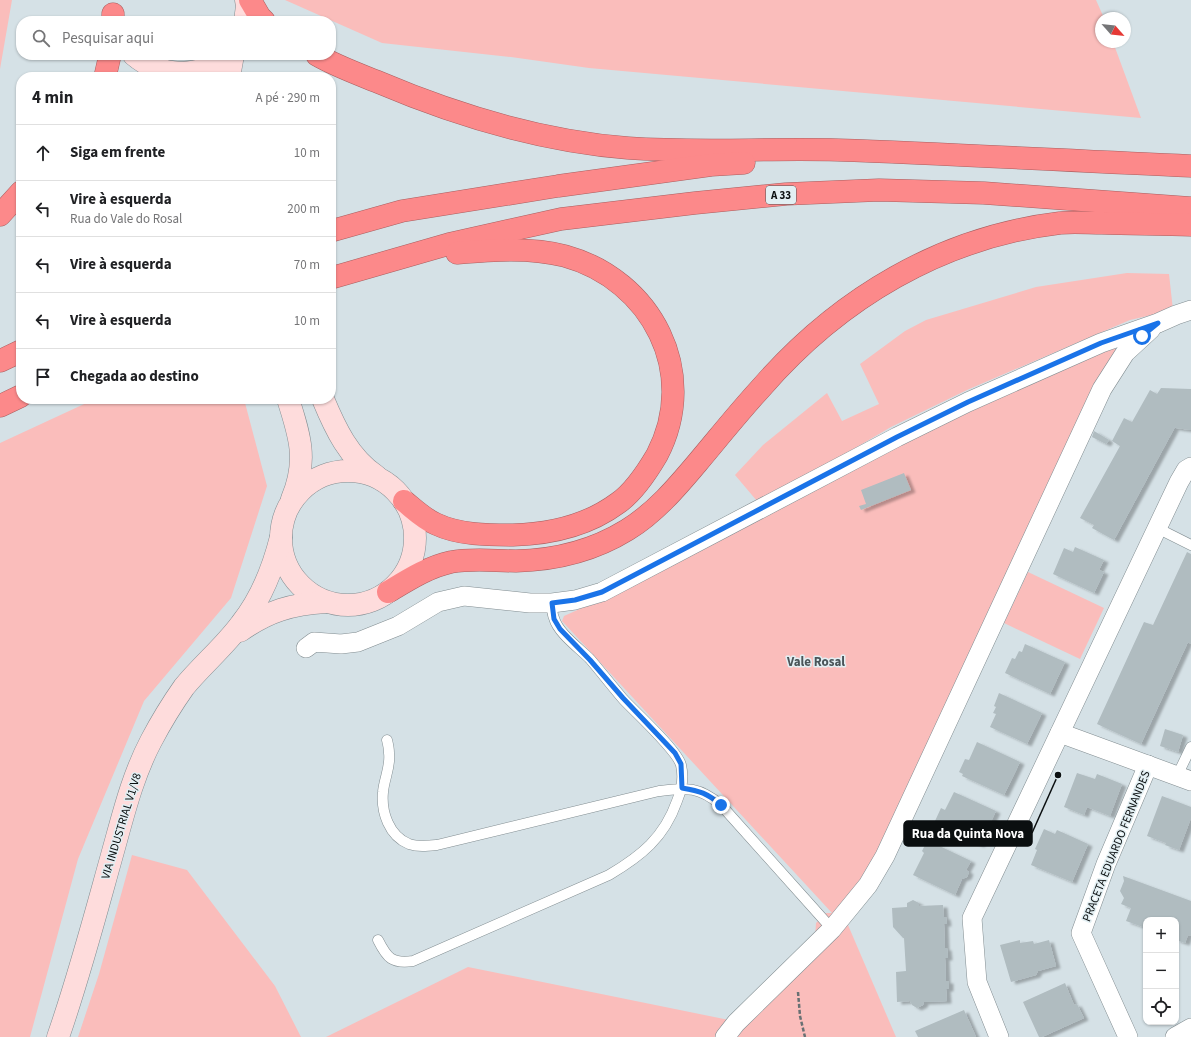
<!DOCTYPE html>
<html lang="pt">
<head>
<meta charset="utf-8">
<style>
	body { margin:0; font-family:"Source Sans 3",sans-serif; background:#f2f2f2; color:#202124 }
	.controls { position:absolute; right:12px; bottom:12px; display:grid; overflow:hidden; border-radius:8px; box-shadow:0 1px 3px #0004 }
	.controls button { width:36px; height:36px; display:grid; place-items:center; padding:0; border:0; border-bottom:1px solid #e0e0e0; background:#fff; color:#202124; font:20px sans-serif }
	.compass { position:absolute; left:1095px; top:12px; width:36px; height:36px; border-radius:50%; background:#fff; box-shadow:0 1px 3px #0004; rotate:117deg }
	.stop { position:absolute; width:12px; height:12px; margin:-9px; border:3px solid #1a73e8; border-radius:50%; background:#fff }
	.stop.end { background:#1a73e8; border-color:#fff; box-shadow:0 1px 4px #0008 }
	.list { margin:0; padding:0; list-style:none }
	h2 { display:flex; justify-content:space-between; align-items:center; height:52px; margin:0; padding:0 16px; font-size:17px }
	h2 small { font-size:13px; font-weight:400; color:#757577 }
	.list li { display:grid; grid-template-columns:26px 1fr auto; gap:12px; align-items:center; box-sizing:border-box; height:56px; padding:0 16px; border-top:1px solid #e0e0e0 }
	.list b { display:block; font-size:15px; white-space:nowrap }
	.list p { margin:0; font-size:13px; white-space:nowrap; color:#757577 }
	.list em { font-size:13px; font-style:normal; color:#757577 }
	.icon { flex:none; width:22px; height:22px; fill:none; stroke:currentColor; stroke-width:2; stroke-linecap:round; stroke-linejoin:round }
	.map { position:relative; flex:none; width:1191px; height:1037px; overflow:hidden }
	.search { position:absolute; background:#fff; box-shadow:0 1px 3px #0004; left:16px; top:16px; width:320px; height:44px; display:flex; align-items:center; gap:10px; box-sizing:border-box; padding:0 14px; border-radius:16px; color:#757577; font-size:15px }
	.panel { position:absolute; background:#fff; box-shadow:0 1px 3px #0004; left:16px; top:72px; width:320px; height:332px; border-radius:16px }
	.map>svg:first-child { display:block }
	.green { fill:#fabdbb }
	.building { fill:#b0bcc0; filter:url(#shadow) }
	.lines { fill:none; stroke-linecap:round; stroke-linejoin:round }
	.service-casing { stroke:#828d91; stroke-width:11 }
	.minor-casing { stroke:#828d91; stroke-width:20 }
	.secondary-casing { stroke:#828d91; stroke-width:23 }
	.motorway-casing { stroke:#a85e5f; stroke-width:23 }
	.path { stroke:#687073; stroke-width:2.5; stroke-dasharray:4 2; stroke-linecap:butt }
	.service { stroke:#fff; stroke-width:10 }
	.minor { stroke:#fff; stroke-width:19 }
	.secondary { stroke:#fedcdc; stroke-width:22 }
	.motorway { stroke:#fc898a; stroke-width:22 }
	.route { stroke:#1a73e8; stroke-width:5 }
	.labels { text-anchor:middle; stroke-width:3; stroke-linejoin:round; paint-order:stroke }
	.shield { fill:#e2eff3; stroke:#4c5254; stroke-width:1 }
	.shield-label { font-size:11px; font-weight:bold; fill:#0b0f10 }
	.street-label { font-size:12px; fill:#0b0f10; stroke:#e2eff3 }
	.neighbourhood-label { font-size:13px; font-weight:bold; fill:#4a5559; stroke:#e2eff3 }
	.leader { fill:none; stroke:#0b0f10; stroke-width:1.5 }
	.callout-dot { fill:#0b0f10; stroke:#e2eff3; stroke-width:1.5 }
	.callout { fill:#0b0f10; stroke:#0b0f10; stroke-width:1.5 }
	.callout-label { font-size:13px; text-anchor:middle; font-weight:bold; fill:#fff }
</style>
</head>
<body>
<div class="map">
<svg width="1191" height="1037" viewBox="0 0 1191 1037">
	<defs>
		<filter id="shadow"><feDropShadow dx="4.5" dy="2.5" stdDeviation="1" flood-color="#0004"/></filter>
	</defs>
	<rect width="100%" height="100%" fill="#d5e1e6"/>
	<g class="green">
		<path d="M 0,0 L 12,0 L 0,69 Z"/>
		<path d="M 285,0 L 1096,0 L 1104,18 L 1101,18 L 1101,42 L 1113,42 L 1141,118 L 589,68 L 511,57 L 382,43 Z"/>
		<path d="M 1127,273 L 1169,274 L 1173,310 L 1130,320 L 967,390 L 891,427 L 804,478 L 757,501 L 735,475 L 763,445 L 827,393 L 842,421 L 879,404 L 860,364 L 905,331 L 926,320 L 1036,287 Z"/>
		<path d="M 1111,347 L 1116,349 L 1117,353 L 866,876 L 836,917 L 848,925 L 896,1037 L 326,1037 L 468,967 L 729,1020 L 815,938 L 816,923 L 826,913 L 832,913 L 562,621 L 564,616 L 602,599 L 892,447 Z"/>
		<path d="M 95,399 L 244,399 L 267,486 L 231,598 L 144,701 L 78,859 L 30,1037 L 0,1037 L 0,443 Z"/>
		<path d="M 1028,572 L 1104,608 L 1080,659 L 1004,623 Z"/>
		<path d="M 132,855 L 187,870 L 275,986 L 301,1037 L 78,1037 L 99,974 Z"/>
	</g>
	<g class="building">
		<path d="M 1161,388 L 1191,389 L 1191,430 L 1176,428 L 1175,427 L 1114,540 L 1092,528 L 1094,525 L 1080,518 L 1120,446 L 1112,441 L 1124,418 L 1132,422 L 1150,390 L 1157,394 Z"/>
		<path d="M 1094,431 L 1109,440 L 1106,444 L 1092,437 Z"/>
		<path d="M 904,473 L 911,490 L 861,510 L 859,506 L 866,504 L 861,490 Z"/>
		<path d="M 1075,547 L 1104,560 L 1099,570 L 1104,572 L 1094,593 L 1053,574 L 1064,548 L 1073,552 Z"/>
		<path d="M 1187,552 L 1191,554 L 1191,644 L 1188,642 L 1141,744 L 1097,724 L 1144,622 L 1153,625 Z"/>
		<path d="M 1025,644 L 1065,662 L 1050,694 L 1005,673 L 1012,658 L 1015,659 L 1019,651 L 1022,652 Z"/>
		<path d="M 999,693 L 1042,713 L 1027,744 L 990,727 L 996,714 L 993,713 L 996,707 L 994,706 Z"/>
		<path d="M 1165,729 L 1183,735 L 1178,752 L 1160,746 Z"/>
		<path d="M 977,742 L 1020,762 L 1004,795 L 962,776 L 963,774 L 959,772 L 965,759 L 969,760 Z"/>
		<path d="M 1077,773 L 1095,779 L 1097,774 L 1122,784 L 1110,816 L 1087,807 L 1084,815 L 1064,807 Z"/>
		<path d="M 954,792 L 996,811 L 980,845 L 938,825 L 939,824 L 935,821 L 941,808 L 945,810 Z"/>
		<path d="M 1162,796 L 1191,807 L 1191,818 L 1179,850 L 1165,845 L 1166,843 L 1147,836 Z"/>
		<path d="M 1044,829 L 1055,834 L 1057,830 L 1088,844 L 1072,882 L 1031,865 L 1037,850 L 1035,849 Z"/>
		<path d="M 927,841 L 929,842 L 929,841 L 971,861 L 966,870 L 969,872 L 967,877 L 962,879 L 955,895 L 913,875 L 924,853 L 922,851 Z"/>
		<path d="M 1123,876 L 1191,901 L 1191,936 L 1188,935 L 1185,943 L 1176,940 L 1176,920 L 1146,920 L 1146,928 L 1126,921 L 1131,908 L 1121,904 L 1124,898 L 1120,891 L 1124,881 Z"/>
		<path d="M 913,900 L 919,903 L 919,906 L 943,905 L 944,917 L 946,917 L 947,924 L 944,924 L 945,948 L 947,948 L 948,958 L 945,958 L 946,981 L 949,981 L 949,989 L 946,989 L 947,1001 L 924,1002 L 923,1005 L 917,1008 L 912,1005 L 910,1001 L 897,1002 L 896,972 L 906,971 L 904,938 L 903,938 L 893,927 L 892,908 L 907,907 L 907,903 Z"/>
		<path d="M 1020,940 L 1020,943 L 1033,941 L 1034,944 L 1049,940 L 1056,966 L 1038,971 L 1036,975 L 1011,982 L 1000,945 Z"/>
		<path d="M 1065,983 L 1074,1005 L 1077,1004 L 1084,1018 L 1042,1037 L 1039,1037 L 1023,1002 Z"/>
		<path d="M 964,1010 L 976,1037 L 918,1037 L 915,1031 Z"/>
	</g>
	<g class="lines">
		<defs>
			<g id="service">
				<path d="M 1157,528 L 1191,545"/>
				<path d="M 387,740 C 388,744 389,749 389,753 C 391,766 384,779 383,792 C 381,812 389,836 409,844 C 418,847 427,846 437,845 L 659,791 C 687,788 698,786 721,805 L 832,929"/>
				<path d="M 1177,776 L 1191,747"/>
				<path d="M 378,940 C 387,958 392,964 413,961 L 609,875 C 641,856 664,838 677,801 C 682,789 684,778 681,765 C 677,750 636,713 623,699 C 612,686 601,672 590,659 C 579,648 558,633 554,618 C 552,614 552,608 552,603"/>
			</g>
			<g id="minor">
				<path d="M 306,648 L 314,642 L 341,644 L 358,642 L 398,626 L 438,602 L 464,596 L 530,603 L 552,603 L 575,600 L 602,592 L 897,437 L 968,402 L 1101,343 L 1158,323 L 1176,315 L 1191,310"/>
				<path d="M 1060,733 L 1191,781"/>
				<path d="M 725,1037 L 736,1023 L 832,929 L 868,885 L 885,856 L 1102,389 L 1125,353 L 1151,329"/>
				<path d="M 999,1037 L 977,982 L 972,918 L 1179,482 L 1186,470 L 1191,467"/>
				<path d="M 1128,1037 L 1081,933 L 1106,864 L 1148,765"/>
				<path d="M 1175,1037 L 1191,1028"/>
			</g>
			<g id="secondary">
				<path d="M 245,21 L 247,6 L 246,0"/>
				<path d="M 134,55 C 160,77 200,80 225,55"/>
				<path d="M 229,77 L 233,55"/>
				<path d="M 288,399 C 300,436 308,461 292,499"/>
				<path d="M 323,399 C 335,428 349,458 376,476"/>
				<circle cx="348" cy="538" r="67"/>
				<path d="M 240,631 C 268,611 292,604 326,602"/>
				<path d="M 58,1037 C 79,977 95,916 112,855 C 123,816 132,777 151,741 C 161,722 172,704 184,687 C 202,665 224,647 241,624 C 261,599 273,569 281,537"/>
			</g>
			<g id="motorway">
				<path d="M 250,0 L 260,17 L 264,21"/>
				<path d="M 113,21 L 113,14"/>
				<path d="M 317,55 C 336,66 358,74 378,82 C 458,116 541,141 628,148 C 698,153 768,148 838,150 C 956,154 1073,161 1191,166"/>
				<path d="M 105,77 L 110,55"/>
				<path d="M 0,215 L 21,192"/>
				<path d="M 331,231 L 402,211 L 558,186 L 711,165 L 744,163"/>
				<path d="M 331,278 L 449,244 L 561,219 L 695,203 L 786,194 L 879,190 L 984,193 L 1191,208"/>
				<path d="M 0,361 L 21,351"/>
				<path d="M 0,406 L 21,396"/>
				<path d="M 404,501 C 414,509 424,519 436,524 C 459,535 488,535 513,535 C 551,534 587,526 618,503 C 634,492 647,472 657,455 C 700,373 652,280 565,256 C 530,247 492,250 457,253"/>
				<path d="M 388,592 C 408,580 428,567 451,562 C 473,558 495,561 516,561 C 557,560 593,551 627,530 C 655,513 677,487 698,462 C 719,437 739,412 761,388 C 839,298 942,237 1060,223 C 1074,222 1089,223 1102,223 C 1132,224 1161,224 1191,225"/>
			</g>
		</defs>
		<use href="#service" class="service-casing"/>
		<use href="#minor" class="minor-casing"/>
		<use href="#secondary" class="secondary-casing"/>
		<use href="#motorway" class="motorway-casing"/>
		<path class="path" d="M 798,992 L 800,1016 L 805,1037"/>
		<use href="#service" class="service"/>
		<use href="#minor" class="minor"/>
		<use href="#secondary" class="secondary"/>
		<use href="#motorway" class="motorway"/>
	</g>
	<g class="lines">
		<path class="route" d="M 721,805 C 707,793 700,791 682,788 L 681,764 L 675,753 L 623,698 L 590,660 L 560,629 L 554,619 L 552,603 L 575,600 L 602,592 L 897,437 L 968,402 L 1101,343 L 1158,323 L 1142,336"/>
	</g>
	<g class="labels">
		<rect class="shield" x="766" y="186" width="30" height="18" rx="3"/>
		<g class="shield-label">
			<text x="781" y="199">A 33</text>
		</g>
		<g class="street-label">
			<text transform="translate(121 826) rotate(-73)" y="4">VIA INDUSTRIAL V1/V8</text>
			<text transform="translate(1116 846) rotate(-68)" y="4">PRACETA EDUARDO FERNANDES</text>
		</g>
		<g class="neighbourhood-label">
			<text x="816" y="666">Vale Rosal</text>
		</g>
	</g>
	<path class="leader" d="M1058 775L1032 833"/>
	<circle class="callout-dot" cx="1058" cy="775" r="4"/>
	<rect class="callout" x="904" y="821" width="128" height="25" rx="4"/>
	<g class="callout-label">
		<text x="968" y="838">Rua da Quinta Nova</text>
	</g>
</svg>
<div class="controls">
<button>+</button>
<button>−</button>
<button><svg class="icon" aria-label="locate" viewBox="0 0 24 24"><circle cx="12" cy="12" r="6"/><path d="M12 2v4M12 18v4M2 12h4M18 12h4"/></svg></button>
</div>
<svg class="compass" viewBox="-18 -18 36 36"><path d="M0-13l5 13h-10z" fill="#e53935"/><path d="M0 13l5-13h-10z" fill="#757577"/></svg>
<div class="stop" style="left:1142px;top:336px"></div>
<div class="stop end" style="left:721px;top:805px"></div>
<div class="search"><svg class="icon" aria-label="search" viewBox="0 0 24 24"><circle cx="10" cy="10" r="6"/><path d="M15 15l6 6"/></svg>Pesquisar aqui</div>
<section class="panel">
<h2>4 min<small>A pé · 290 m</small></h2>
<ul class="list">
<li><svg class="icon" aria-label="ahead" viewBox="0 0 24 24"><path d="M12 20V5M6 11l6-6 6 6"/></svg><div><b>Siga em frente</b></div><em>10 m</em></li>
<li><svg class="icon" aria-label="left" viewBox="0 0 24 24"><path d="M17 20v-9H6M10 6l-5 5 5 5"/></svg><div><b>Vire à esquerda</b><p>Rua do Vale do Rosal</p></div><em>200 m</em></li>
<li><svg class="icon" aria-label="left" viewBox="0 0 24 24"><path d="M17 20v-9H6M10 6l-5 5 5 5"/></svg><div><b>Vire à esquerda</b></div><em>70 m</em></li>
<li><svg class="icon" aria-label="left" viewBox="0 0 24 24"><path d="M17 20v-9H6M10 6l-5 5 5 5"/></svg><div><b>Vire à esquerda</b></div><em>10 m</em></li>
<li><svg class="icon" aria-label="arrive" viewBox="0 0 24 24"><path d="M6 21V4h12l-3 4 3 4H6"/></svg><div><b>Chegada ao destino</b></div></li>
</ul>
</section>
</div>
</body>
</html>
